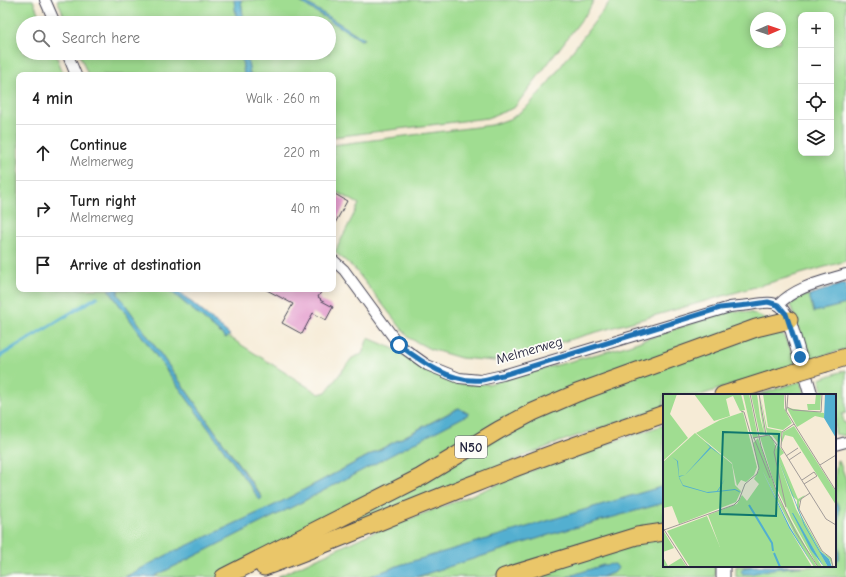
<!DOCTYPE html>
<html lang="en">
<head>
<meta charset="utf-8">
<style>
	body { margin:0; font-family:"Comic Neue",sans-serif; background:#f2f2f2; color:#222 }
	.controls { position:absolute; right:12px; top:12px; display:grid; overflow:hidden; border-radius:8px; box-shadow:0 2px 10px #0003 }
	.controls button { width:36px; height:36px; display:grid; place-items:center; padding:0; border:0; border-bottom:1px solid #e0e0e0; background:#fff; color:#222; font:20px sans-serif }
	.compass { position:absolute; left:750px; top:12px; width:36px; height:36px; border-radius:50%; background:#fff; box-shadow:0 2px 10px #0003; rotate:88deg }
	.stop { position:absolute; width:12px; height:12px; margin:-9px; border:3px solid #1f6fb2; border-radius:50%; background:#fff }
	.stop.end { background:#1f6fb2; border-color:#fff; box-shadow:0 1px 4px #0008 }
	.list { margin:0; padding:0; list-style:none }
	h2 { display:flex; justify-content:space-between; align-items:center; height:52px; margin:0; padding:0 16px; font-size:17px }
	h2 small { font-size:13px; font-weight:400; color:#767676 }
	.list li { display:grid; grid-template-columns:26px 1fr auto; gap:12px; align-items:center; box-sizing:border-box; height:56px; padding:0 16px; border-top:1px solid #e0e0e0 }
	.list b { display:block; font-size:15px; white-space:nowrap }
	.list p { margin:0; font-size:13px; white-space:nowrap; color:#767676 }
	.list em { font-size:13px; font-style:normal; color:#767676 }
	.icon { flex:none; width:22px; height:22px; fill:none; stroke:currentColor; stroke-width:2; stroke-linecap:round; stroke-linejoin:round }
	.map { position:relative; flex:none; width:846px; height:577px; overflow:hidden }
	.search { position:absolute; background:#fff; box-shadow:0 2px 10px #0003; left:16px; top:16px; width:320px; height:44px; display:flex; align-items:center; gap:10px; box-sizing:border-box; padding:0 14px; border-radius:22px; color:#767676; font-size:15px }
	.panel { position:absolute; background:#fff; box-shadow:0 2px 10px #0003; left:16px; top:72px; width:320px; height:220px; border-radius:8px }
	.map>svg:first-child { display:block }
	.green { fill:#a0dd91; stroke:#618066; fill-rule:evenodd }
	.water { fill:#52afd0; stroke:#3a6886 }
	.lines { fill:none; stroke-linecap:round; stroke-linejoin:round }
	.stream { stroke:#52afd0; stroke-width:3.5 }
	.building { fill:#e49dce }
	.minor-casing { stroke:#424052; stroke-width:12 }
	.tertiary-casing { stroke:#424052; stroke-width:15 }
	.trunk-casing { stroke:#424052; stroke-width:19 }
	.minor { stroke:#fff; stroke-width:10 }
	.tertiary { stroke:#fff; stroke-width:13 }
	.trunk { stroke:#eac669; stroke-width:17 }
	.trunk-bridge-casing { stroke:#424052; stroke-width:19; stroke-linecap:butt }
	.trunk-bridge { stroke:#eac669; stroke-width:17 }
	.route { stroke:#1f6fb2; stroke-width:5 }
	.labels { text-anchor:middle; stroke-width:3.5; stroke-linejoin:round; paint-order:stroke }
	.shield { fill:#fdfcf7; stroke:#646373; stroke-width:1 }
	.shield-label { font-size:13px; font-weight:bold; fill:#22223b }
	.street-label { font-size:14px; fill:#22223b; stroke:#fdfcf7 }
	.inset-river { fill:none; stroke:#52afd0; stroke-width:2 }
	.inset-road { fill:none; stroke:#a19b98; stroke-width:1 }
	.view { fill:#0f766e; fill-opacity:0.15; stroke:#0f766e; stroke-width:2 }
	.inset-edge { fill:none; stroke:#22223b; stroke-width:2 }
</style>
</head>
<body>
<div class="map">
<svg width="846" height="577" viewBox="0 0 846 577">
	<rect width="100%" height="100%" fill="#fdfcf7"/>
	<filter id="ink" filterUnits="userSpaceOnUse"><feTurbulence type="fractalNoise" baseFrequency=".025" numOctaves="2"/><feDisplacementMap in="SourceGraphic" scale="8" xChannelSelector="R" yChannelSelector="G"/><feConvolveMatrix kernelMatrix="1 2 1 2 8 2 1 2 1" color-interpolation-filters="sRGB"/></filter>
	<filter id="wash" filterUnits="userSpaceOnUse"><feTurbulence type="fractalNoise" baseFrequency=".012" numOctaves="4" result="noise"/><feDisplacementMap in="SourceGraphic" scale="16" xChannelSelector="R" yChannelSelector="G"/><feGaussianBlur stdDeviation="0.9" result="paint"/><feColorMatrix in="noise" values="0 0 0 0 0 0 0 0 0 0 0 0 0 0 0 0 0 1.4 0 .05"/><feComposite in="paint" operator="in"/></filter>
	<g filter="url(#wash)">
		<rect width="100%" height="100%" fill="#f6ebd6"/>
		<g class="green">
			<path d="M 0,0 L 33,0 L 42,23 L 23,23 L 23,53 L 55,53 L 64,75 L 19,75 L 19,289 L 108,289 L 260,500 L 262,497 L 118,294 L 118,290 L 168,289 L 226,338 L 228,336 L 240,344 L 319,394 L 326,392 L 352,358 L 362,354 L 368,338 L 392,348 L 447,379 L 462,384 L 488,384 L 623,347 L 725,312 C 763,306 786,329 796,364 L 701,395 L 664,395 L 664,407 L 562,441 L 225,577 L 153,577 L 300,503 L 469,414 L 458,408 L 277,504 L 167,555 L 125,577 L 0,577 Z"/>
			<path d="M 57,0 L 234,0 L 237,23 L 67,23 Z"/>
			<path d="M 241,0 L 297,0 L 361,40 L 364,39 L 302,0 L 594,0 L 588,11 L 514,108 L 487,118 L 333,137 L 333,75 L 250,75 L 247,53 L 329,53 L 329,23 L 244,23 Z"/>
			<path d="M 611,0 L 846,0 L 846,261 L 495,361 L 461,358 L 430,349 L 409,338 L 354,268 L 335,252 L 359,204 L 333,190 L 333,145 L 492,125 L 512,118 L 528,106 L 549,82 ZM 801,15 L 831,15 L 831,153 L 801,153 ZM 756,18 L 780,18 L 780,42 L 756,42 Z"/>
			<path d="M 79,53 L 241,53 L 244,75 L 88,75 Z"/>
			<path d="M 809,295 L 814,312 L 846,304 L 846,349 L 808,360 L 797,323 L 790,305 L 801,297 Z"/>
			<path d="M 846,370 L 846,413 L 842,414 L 844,423 L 846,423 L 846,436 L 835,434 L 835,395 L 824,395 L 820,379 Z"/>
			<path d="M 801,381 L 805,395 L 758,395 Z"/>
			<path d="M 664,425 L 664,486 L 400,565 L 368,577 L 277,577 L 369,534 L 462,499 L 563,458 Z"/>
			<path d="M 837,460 L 839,461 L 846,479 L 846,577 L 736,577 L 736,566 L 754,566 L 743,568 C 774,569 804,566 835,566 L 835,563 L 839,558 L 839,506 L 837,503 L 835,503 L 835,476 Z"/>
			<path d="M 664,503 L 664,527 L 638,532 L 491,577 L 416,577 L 552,534 Z"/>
			<path d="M 664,535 L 664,566 L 715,566 L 715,577 L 602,577 L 615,572 L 603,565 L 567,577 L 520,577 Z"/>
		</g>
		<g class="water">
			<path d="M 234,0 L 241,0 L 244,23 L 237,23 Z"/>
			<path d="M 297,0 L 302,0 L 364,39 L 361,40 Z"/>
			<path d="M 241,53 L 247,53 L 250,75 L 244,75 Z"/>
			<path d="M 846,283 L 846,304 L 814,312 L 809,295 Z"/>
			<path d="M 108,289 L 119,289 L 118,290 L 118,294 L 262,498 L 260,500 Z"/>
			<path d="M 168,289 L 176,289 L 230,335 L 226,338 Z"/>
			<path d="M 459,408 L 469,414 L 300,503 L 153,577 L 125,577 L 167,555 L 277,504 Z"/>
			<path d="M 664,486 L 664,503 L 552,534 L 416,577 L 368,577 L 400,565 Z"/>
			<path d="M 835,503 L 837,503 L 839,506 L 839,559 L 835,563 Z"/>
			<path d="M 615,564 L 618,568 L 615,572 L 602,577 L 567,577 L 603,565 Z"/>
			<path d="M 754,566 L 803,566 L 773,569 L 751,574 L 743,574 L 741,571 L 743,568 Z"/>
		</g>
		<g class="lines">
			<path class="stream" d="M 0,356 L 97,297"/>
		</g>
		<g id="blocks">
			<g class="building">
				<path d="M 333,193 L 347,201 L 333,227 Z"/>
				<path d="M 265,289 L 323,289 L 318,297 L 321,299 L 320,300 L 333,307 L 326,320 L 313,313 L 302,334 L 282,323 L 293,304 Z"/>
			</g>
		</g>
	</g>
	<g filter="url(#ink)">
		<use href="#blocks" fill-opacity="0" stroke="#424052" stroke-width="1"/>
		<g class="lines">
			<defs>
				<g id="minor">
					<path d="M 45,0 L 55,23"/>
					<path d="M 67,53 L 76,75"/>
					<path d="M 333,260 L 344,270 L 399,345 L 427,365 L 459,378 L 480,380 L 503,375 L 730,307 C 736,306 743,306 749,305 C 768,302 781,298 789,320"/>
					<path d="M 778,305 C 797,286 821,282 846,274"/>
					<path d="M 835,445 L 846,442"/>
				</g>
				<g id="tertiary">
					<path d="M 789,320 L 811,395"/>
					<path d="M 723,566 L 723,577"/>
				</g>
				<g id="trunk">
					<path d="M 826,363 L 846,357"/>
					<path d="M 723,395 L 783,376"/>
					<path d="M 264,567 C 336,541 405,510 476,483 C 538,458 601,436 664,414"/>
					<path d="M 224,577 L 421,477 L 499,430 L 533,412 L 577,393 L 756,328 L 789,320"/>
					<path d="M 504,577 L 637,536 L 664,532"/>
				</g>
			</defs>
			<use href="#minor" class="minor-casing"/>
			<use href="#tertiary" class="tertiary-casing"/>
			<use href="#trunk" class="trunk-casing"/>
			<use href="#minor" class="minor"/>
			<use href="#tertiary" class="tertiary"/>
			<use href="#trunk" class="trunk"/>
			<defs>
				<path id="trunk-bridge" d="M 783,376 L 826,363"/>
			</defs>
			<use href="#trunk-bridge" class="trunk-bridge-casing"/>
			<use href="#trunk-bridge" class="trunk-bridge"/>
		</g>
	</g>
	<g class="lines" filter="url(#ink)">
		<path class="route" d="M 399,345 C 422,362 451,383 481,380 C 489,379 496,376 503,375 L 720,308 L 748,305 L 768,302 L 778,305 L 786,314 L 800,357"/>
	</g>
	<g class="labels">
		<rect class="shield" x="455" y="436" width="32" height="22" rx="3"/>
		<g class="shield-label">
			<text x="471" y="452">N50</text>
		</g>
		<g class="street-label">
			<text transform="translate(529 350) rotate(-16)" y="5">Melmerweg</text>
		</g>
	</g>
	<g transform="translate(663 394)">
		<rect width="173" height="173" fill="#f6ebd6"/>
		<path d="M 0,0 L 14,0 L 7,20 L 25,44 L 0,67 ZM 31,0 L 78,0 L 82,16 L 77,17 L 70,2 L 63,5 L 67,22 L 51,27 ZM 80,0 L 86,0 L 95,43 L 90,44 ZM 88,0 L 94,0 L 97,23 L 101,39 L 97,14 L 96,0 L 102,40 L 97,41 ZM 97,0 L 104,34 L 119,37 L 116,50 L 109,41 L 104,40 ZM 100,0 L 121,0 L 121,14 L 129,29 L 120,36 L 105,33 ZM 153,0 L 158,0 L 157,16 L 145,16 L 144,10 L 152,10 ZM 124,14 L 161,19 L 161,24 L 152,22 L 134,33 ZM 80,18 L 94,73 L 91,81 L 83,88 L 78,86 L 74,92 L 69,69 L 33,39 L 57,26 ZM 131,32 L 173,98 L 173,111 L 130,43 L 122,41 L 118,51 L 120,38 ZM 32,39 L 69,70 L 72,91 L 78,97 L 73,108 L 16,130 L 9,112 L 0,114 L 0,68 ZM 105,41 L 109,43 L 112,51 L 124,116 L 110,86 L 97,43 ZM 95,44 L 115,103 L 154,173 L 151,173 L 135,147 L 99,76 L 126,134 L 149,173 L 27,173 L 4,137 L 44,122 L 57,153 L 45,121 L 74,110 L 79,101 L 84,107 L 96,90 L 91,85 L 96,76 L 90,49 ZM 114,52 L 117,53 L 121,59 L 117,62 L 135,105 L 142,101 L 136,108 L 136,118 L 159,158 L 168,164 L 170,173 L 166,165 L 157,157 L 142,131 L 134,114 L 134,106 L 129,102 L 114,62 L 133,115 L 165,173 L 161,173 L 129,119 L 159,173 L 155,173 L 128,124 L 123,111 L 112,59 ZM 0,136 L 11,154 L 0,158 ZM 0,163 L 5,172 L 18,164 L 24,173 L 0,173 Z" fill="#a0dd91"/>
		<path d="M 162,0 L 173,0 L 173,44 L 161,24 ZM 42,48 L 60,63 L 48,54 L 25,78 L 22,81 L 16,83 L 20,91 L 44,98 L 54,97 L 62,85 L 55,97 L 72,95 L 76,97 L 78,99 L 72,96 L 45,99 L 20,92 L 16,84 L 14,67 L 9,63 L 15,67 L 16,82 L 22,81 L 47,53 ZM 114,62 L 142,131 L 157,157 L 166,165 L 169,173 L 165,173 L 141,131 ZM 99,76 L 127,133 L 151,173 L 126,134 ZM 129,119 L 130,119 L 161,173 L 148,156 Z" fill="#52afd0"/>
		<path class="inset-river" d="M 86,111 L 109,149 L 110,157M 111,159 L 117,173"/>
		<path class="inset-road" d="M 87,0 L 98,52 L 113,96 L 132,137 L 155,173M 96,0 L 103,41M 122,0 L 123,17 L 173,97M 124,13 L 125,0M 123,17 L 124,13 L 130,16 L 158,18 L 159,0M 131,30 L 119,38 L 118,53 L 163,125 L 173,131M 90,44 L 106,41 L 114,51M 91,44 L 107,84M 113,51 L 111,58 L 123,113M 123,62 L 135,54M 126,66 L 138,58M 157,71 L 173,61M 139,86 L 151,78 L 154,82 L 141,90M 147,99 L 138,105 L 136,115 L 159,157 L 168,164 L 170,173M 0,134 L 25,173M 1,136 L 71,111 L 76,106 L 82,90 L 94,80 L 96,74 L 89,45 L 81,18 L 78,17"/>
		<path class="view" d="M 60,38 L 116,40 L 113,122 L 57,120 Z"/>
		<rect width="173" height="173" class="inset-edge"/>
	</g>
</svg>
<div class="controls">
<button>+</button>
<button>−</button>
<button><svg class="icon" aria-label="locate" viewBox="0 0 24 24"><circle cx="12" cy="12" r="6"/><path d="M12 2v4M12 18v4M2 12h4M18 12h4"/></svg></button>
<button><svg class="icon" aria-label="layers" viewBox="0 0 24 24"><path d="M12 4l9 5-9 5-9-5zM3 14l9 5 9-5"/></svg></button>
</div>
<svg class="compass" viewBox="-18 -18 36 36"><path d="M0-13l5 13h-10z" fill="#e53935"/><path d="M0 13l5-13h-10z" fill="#767676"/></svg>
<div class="stop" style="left:399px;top:345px"></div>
<div class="stop end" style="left:800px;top:357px"></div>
<div class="search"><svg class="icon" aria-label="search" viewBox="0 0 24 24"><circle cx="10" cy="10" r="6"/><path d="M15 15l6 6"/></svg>Search here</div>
<section class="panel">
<h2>4 min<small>Walk · 260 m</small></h2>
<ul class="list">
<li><svg class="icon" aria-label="ahead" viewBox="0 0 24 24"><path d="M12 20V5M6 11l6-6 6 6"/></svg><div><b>Continue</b><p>Melmerweg</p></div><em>220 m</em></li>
<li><svg class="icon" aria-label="right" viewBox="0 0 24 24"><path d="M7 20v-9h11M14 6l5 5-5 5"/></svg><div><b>Turn right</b><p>Melmerweg</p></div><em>40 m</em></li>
<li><svg class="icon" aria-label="arrive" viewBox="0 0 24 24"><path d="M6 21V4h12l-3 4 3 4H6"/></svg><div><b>Arrive at destination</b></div></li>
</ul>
</section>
</div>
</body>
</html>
